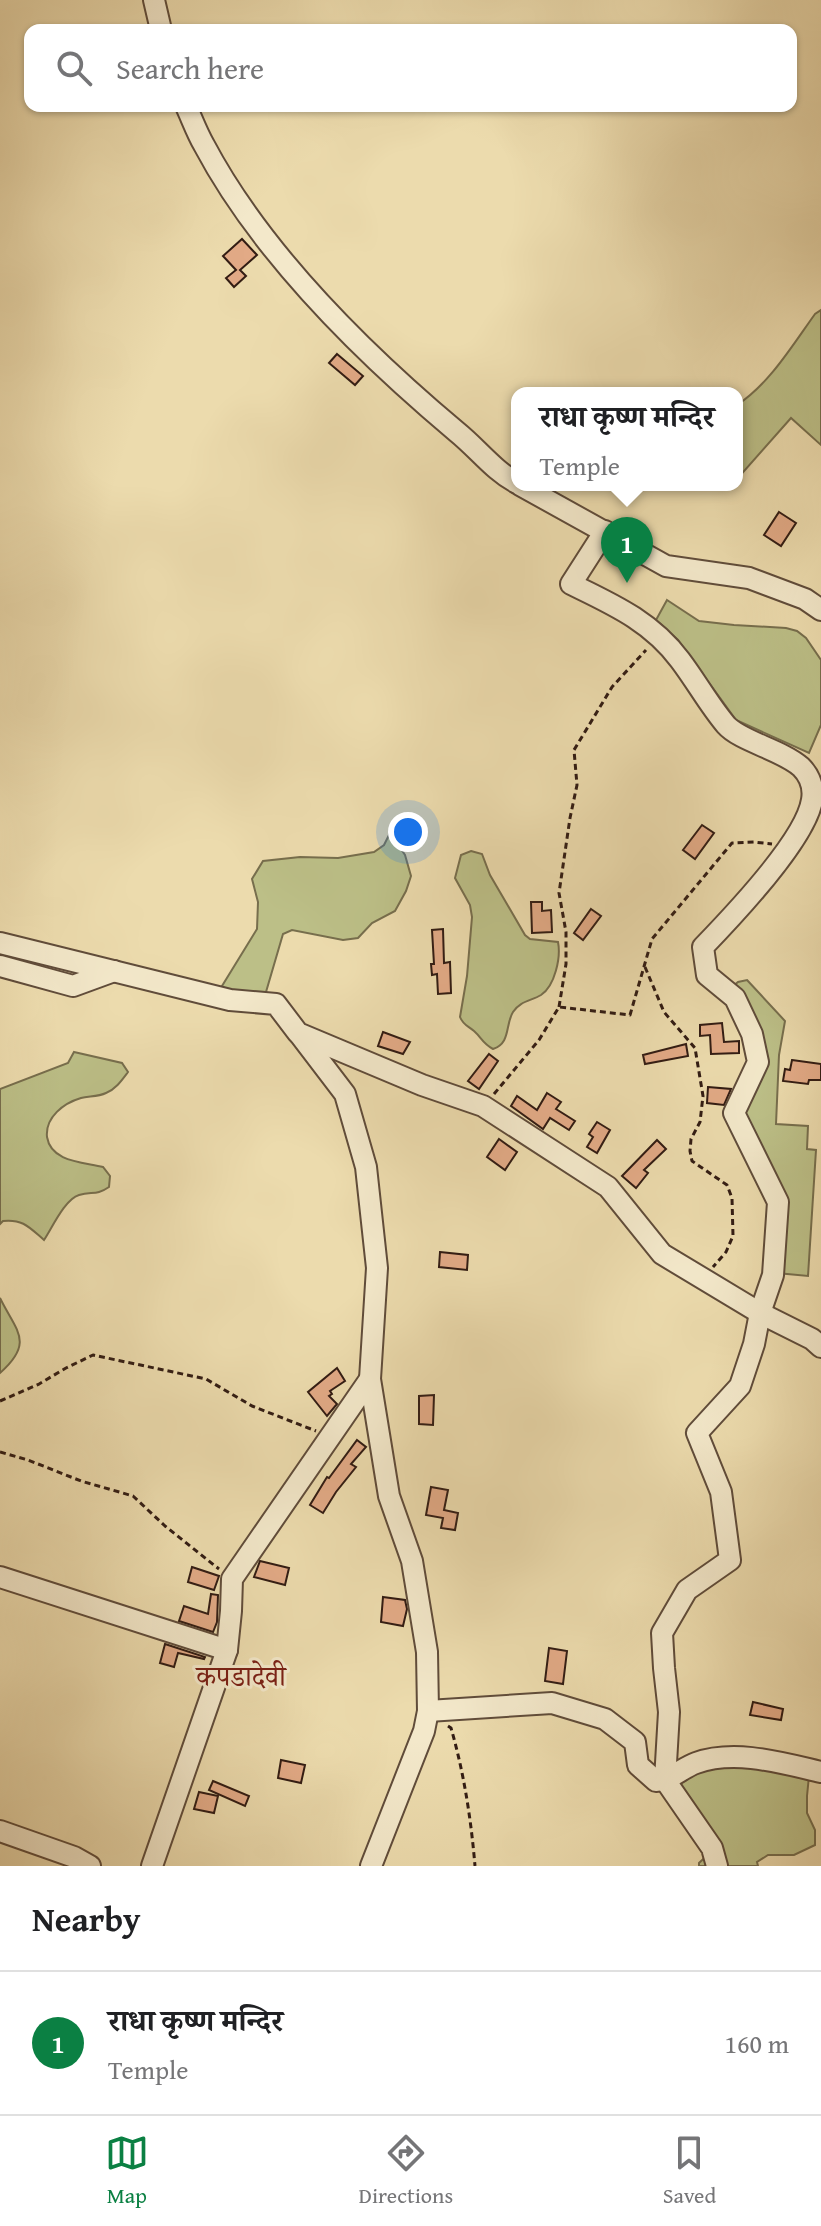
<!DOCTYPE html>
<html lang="en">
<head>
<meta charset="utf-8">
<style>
	body { margin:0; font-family:"Gentium Book Plus","Noto Serif Devanagari",serif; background:#f6f6f6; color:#202124 }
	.you { position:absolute; left:408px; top:832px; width:28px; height:28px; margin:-20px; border:6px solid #fff; border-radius:50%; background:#1a73e8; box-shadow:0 0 0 12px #1a73e833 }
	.badge { display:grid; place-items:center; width:52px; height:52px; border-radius:50%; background:#0b8043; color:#fff; font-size:26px; font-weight:700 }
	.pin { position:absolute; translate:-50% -66px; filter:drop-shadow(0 2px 4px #0008) }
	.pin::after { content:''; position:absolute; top:42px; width:28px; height:24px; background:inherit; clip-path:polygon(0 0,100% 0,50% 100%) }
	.popup { position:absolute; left:511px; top:387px; width:232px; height:104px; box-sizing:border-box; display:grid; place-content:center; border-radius:16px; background:#fff; filter:drop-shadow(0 2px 6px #0005); font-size:26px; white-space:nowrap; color:#757577 }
	.popup b { font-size:30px; color:#202124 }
	.popup::after { content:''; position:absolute; left:50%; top:100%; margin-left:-16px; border:16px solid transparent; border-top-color:#fff }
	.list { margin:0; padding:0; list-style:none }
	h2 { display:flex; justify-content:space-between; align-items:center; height:104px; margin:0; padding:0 32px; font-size:34px }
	h2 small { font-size:26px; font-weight:400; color:#757577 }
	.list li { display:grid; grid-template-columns:52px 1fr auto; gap:24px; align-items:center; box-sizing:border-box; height:144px; padding:0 32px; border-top:2px solid #e0e0e0 }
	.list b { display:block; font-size:30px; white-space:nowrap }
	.list p { margin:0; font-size:26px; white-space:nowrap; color:#757577 }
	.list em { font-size:26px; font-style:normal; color:#757577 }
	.icon { flex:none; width:44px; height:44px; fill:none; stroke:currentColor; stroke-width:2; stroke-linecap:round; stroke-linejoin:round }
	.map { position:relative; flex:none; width:821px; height:1866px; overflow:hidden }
	.search { position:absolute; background:#fff; box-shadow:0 2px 6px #0004; left:24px; right:24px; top:24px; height:88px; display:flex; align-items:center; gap:20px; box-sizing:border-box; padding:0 28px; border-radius:16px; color:#757577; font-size:30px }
	.sheet { height:248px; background:#fff }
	nav { display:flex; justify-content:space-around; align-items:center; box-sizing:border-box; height:112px; border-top:2px solid #e0e0e0; background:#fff; font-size:22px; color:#757577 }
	nav a { display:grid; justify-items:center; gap:4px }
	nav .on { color:#0b8043 }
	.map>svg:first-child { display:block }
	.green { fill:#bcbf87; stroke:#776e4d; stroke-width:2 }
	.building { fill:#e2aa86; stroke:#321c13; stroke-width:2 }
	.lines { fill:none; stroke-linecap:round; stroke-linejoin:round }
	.minor-casing { stroke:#604c3a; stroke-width:24 }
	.path { stroke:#321c13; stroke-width:3; stroke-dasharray:6 4; stroke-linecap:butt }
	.minor { stroke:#f3e8ca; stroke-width:20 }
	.labels { text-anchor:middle; stroke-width:6; stroke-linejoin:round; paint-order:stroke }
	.quarter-label { font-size:28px; fill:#7a1f14; stroke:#f3e8ca }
</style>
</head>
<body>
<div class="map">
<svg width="821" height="1866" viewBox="0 0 821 1866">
	<rect width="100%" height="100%" fill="#ecdbad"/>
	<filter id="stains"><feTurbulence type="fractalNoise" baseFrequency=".0025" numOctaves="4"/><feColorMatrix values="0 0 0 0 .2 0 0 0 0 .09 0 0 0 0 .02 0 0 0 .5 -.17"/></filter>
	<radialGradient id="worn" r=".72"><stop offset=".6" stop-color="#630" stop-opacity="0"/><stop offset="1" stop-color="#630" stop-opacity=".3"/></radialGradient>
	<g class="green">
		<path d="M 821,310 L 821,445 L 791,418 L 738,478 L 737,405 C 770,383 792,346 815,314 Z"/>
		<path d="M 667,600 L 699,621 L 734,625 L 786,628 L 797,631 L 806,638 L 821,660 L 821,725 L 809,753 L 736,720 L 678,640 L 656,620 Z"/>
		<path d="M 390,833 L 405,855 L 411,876 L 406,891 L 395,911 L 372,923 L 358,938 L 343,940 L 292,930 L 283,934 L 266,992 L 229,991 L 222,986 L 257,929 L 258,902 L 252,879 L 263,861 L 300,857 L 338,858 L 374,852 L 384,845 Z"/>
		<path d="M 471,851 L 482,854 L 490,875 L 525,935 L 530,939 L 558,942 C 561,957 555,986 541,995 C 531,1001 520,1001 513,1012 C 505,1025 511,1043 493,1049 C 482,1043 482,1038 474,1031 C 468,1026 463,1025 460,1017 L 467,976 L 472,917 L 470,905 L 455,878 L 461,855 Z"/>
		<path d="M 747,980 L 785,1021 L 779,1055 L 776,1124 L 808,1126 L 807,1149 L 816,1150 L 808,1276 L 777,1273 L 781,1201 L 739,1113 L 763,1071 L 732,987 L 738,982 Z"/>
		<path d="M 74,1052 L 122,1063 L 128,1072 C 122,1080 116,1089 106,1093 C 98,1097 89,1096 81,1098 C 64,1103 45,1117 47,1137 C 51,1162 83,1162 103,1167 L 110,1176 L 109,1187 C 96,1196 92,1191 79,1195 C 65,1199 52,1228 44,1240 C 29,1227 23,1219 3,1221 L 0,1224 L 0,1089 L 68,1063 Z"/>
		<path d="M 0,1298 C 16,1331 35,1342 0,1373 Z"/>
		<path d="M 720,1763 L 809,1776 L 807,1796 L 807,1813 L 815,1830 L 815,1845 L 794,1855 L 768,1855 L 757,1862 L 758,1866 L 699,1866 L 699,1863 L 714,1849 L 673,1784 L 689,1771 Z"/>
	</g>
	<g class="building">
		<path d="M 242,239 L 257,255 L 240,270 L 246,276 L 234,287 L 226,278 L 236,270 L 223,256 Z"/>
		<path d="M 337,354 L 363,376 L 355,385 L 329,363 Z"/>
		<path d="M 779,512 L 796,523 L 781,546 L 764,535 Z"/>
		<path d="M 702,825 L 714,833 L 695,859 L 683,850 Z"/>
		<path d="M 531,902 L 542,902 L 542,911 L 551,910 L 552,932 L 532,933 Z"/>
		<path d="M 591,909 L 601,916 L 583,940 L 574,933 Z"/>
		<path d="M 443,929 L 444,963 L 450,962 L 451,993 L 438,994 L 437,974 L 432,975 L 431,964 L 434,964 L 432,930 Z"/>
		<path d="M 722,1023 L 724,1042 L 739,1041 L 739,1053 L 711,1054 L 710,1035 L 700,1036 L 700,1025 Z"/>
		<path d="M 383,1032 L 410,1042 L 403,1054 L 378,1046 Z"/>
		<path d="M 686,1044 L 688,1056 L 645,1064 L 643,1055 Z"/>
		<path d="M 489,1054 L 498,1061 L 479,1089 L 468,1081 Z"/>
		<path d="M 792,1060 L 821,1064 L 821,1080 L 809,1080 L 808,1084 L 783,1081 L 785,1069 L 790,1070 Z"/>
		<path d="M 708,1087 L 731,1089 L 724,1105 L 707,1103 Z"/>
		<path d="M 547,1093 L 561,1102 L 556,1109 L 575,1121 L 569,1130 L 550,1118 L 543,1129 L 511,1106 L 517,1096 L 537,1110 Z"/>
		<path d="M 597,1122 L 610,1130 L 597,1153 L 587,1147 L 593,1137 L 589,1134 Z"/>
		<path d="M 499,1139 L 517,1152 L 505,1170 L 487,1157 Z"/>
		<path d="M 657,1140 L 666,1149 L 644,1170 L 648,1173 L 636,1188 L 622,1176 Z"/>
		<path d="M 440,1252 L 468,1255 L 467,1270 L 439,1267 Z"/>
		<path d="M 337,1368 L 345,1381 L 330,1391 L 332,1394 L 329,1396 L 337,1404 L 327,1416 L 308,1392 Z"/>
		<path d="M 434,1395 L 433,1425 L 419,1424 L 419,1396 Z"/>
		<path d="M 357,1440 L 366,1447 L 351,1464 L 356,1467 L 336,1492 L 323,1513 L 310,1505 L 327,1477 L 329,1478 Z"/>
		<path d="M 431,1487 L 448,1490 L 444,1510 L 458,1513 L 455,1530 L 441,1528 L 443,1518 L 426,1515 Z"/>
		<path d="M 260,1561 L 289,1568 L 285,1585 L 254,1577 Z"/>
		<path d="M 192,1567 L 219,1576 L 214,1590 L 188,1582 Z"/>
		<path d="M 211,1594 L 218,1595 L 217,1622 L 213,1632 L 179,1621 L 184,1606 L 208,1614 Z"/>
		<path d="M 383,1597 L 405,1600 L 407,1609 L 403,1626 L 381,1622 Z"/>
		<path d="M 165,1644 L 205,1657 L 204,1659 L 178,1653 L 174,1667 L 160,1663 Z"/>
		<path d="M 549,1648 L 567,1651 L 563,1684 L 545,1681 Z"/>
		<path d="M 753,1702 L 783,1709 L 781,1720 L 750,1715 Z"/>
		<path d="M 281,1760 L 305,1765 L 301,1783 L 278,1778 Z"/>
		<path d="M 213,1781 L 249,1796 L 245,1806 L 209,1790 Z"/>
		<path d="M 199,1792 L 218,1796 L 214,1813 L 194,1809 Z"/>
	</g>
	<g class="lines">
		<defs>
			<g id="minor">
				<path d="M 154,0 L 161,30"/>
				<path d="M 186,106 C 192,119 197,133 204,145 C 261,253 364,354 457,432 C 478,449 494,471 517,483"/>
				<path d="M 520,485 L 666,566 L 749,578 L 805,599 L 821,610"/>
				<path d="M 605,531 L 571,584 C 612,604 651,621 680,660 C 696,681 709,705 726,725 C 740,741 782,750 801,767 C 810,776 814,788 812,800 C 806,839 732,917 703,947 L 707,975 L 735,998 L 752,1034 L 758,1062 L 734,1113 L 778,1202 L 773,1275 L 760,1313 L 754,1344 L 740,1386 L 697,1433 L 721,1492 L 730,1560 L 687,1590 L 662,1633 L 664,1668 L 669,1712 L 665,1780 L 712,1848 L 717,1866"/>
				<path d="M 0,943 L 230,1000 L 276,1004 L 298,1033 L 422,1085 L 483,1106 L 608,1187 L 662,1254 L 760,1313 L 812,1339 L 821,1347"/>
				<path d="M 0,966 L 73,986 L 114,971"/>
				<path d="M 300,1035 L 345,1094 L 366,1167 L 377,1268 L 370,1379 L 389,1496 L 412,1561 L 427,1652 L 428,1711 L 424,1731 L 371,1866"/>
				<path d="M 0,1577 L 227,1650"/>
				<path d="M 428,1711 L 552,1703 L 605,1719 L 635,1742 L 638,1765 L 656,1781 C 671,1780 682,1768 696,1763 C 735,1749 782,1763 821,1772"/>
				<path d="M 0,1831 L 74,1857 L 90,1866"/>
				<path d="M 152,1866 L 227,1650 L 231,1611 L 232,1579 L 370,1379"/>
			</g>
		</defs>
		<use href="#minor" class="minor-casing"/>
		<g class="path">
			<path d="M 645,967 L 664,1012 L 695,1048 L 703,1096 L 700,1122 L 691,1139 L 690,1151 L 692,1161 L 727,1185 L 732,1198 L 733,1236 L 726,1252 L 713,1267"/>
			<path d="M 559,1007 L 566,964 L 566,932 L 559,893 L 570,818 L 577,785 L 574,750 L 612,687 L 646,650"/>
			<path d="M 494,1094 L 539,1040 L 559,1007 L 630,1015 L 652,939 L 732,843 L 754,842 L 772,844"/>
			<path d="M 0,1401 L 39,1384 L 66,1368 L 93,1355 L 206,1379 L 252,1406 L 316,1431"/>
			<path d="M 0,1452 L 28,1460 L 81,1481 L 133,1496 L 165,1526 L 219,1569"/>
			<path d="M 448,1726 L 451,1728 C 464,1773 471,1819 475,1866"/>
		</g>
		<use href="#minor" class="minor"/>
	</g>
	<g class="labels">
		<g class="quarter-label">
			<text x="241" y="1686">कपडादेवी</text>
		</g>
	</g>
	<rect width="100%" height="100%" filter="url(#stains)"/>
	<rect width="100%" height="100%" fill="url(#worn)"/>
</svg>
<div class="you"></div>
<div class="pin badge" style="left:627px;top:583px">1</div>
<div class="popup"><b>राधा कृष्ण मन्दिर</b>Temple</div>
<div class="search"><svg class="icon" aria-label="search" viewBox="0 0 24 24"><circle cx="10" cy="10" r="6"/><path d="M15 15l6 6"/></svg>Search here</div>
</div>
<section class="sheet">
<h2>Nearby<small></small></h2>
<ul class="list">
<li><span class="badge">1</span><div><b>राधा कृष्ण मन्दिर</b><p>Temple</p></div><em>160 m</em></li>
</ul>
</section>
<nav>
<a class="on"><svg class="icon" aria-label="map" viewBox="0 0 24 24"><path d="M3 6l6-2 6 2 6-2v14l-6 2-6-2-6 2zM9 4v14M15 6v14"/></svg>Map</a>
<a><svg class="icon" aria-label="directions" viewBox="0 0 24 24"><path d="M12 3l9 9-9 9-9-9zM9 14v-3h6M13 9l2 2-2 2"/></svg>Directions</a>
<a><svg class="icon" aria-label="saved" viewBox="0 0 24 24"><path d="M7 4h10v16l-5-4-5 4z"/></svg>Saved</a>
</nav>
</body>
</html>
